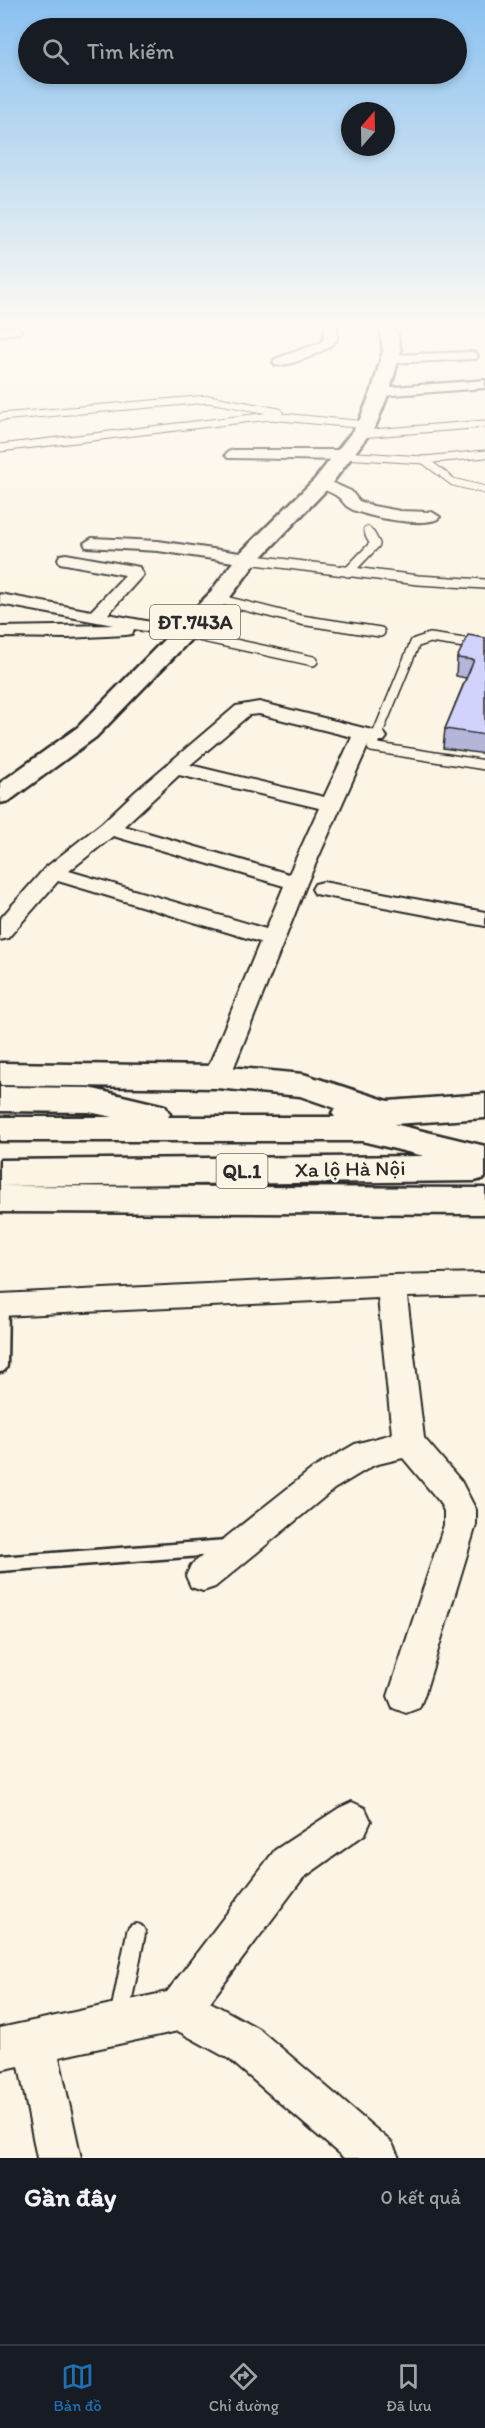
<!DOCTYPE html>
<html lang="vi">
<head>
<meta charset="utf-8">
<style>
	body { margin:0; font-family:Itim,sans-serif; background:#20242c; color:#f1f3f6 }
	.compass { position:absolute; left:341px; top:102px; width:54px; height:54px; border-radius:50%; background:#171b24; box-shadow:0 3px 9px #0003; rotate:20deg }
	.list { margin:0; padding:0; list-style:none }
	h2 { display:flex; justify-content:space-between; align-items:center; height:78px; margin:0; padding:0 24px; font-size:26px }
	h2 small { font-size:20px; font-weight:400; color:#9ea1a6 }
	.icon { flex:none; width:33px; height:33px; fill:none; stroke:currentColor; stroke-width:2; stroke-linecap:round; stroke-linejoin:round }
	.map { position:relative; flex:none; width:485px; height:2158px; overflow:hidden }
	.search { position:absolute; background:#171b24; box-shadow:0 3px 9px #0003; left:18px; right:18px; top:18px; height:66px; display:flex; align-items:center; gap:15px; box-sizing:border-box; padding:0 21px; border-radius:33px; color:#9ea1a6; font-size:22px }
	.sheet { height:186px; background:#171b24 }
	nav { display:flex; justify-content:space-around; align-items:center; box-sizing:border-box; height:84px; border-top:2px solid #363941; background:#171b24; font-size:16px; color:#9ea1a6 }
	nav a { display:grid; justify-items:center; gap:3px }
	nav .on { color:#1f6fb2 }
	.map>svg:first-child { display:block }
	.lines { fill:none; stroke-linecap:round; stroke-linejoin:round }
	.lane-far3-casing { stroke:#2b2b2b; stroke-width:9 }
	.lane-far2-casing { stroke:#2b2b2b; stroke-width:12 }
	.lane-far1-casing { stroke:#2b2b2b; stroke-width:19 }
	.lane-casing { stroke:#2b2b2b; stroke-width:22 }
	.street-casing { stroke:#2b2b2b; stroke-width:4 }
	.primary-casing { stroke:#2b2b2b; stroke-width:5 }
	.highway-casing { stroke:#2b2b2b; stroke-width:5 }
	.lane-far3 { stroke:#fcf5e5; stroke-width:7 }
	.lane-far2 { stroke:#fcf5e5; stroke-width:9 }
	.lane-far1 { stroke:#fcf5e5; stroke-width:14 }
	.lane { stroke:#fcf5e5; stroke-width:18 }
	.street { fill:#fcf5e5; fill-rule:evenodd }
	.primary { fill:#fcf5e5; fill-rule:evenodd }
	.highway { fill:#fcf5e5; fill-rule:evenodd }
	.wall { fill:#b4b5d9; stroke:#2b2b2b; stroke-width:1.5 }
	.building { fill:#d1d3fc; stroke:#2b2b2b; stroke-width:1.5 }
	.labels { text-anchor:middle; stroke-width:6; stroke-linejoin:round; paint-order:stroke }
	.shield { fill:#fcf5e5; stroke:#6a6863; stroke-width:1.5 }
	.shield-label { font-size:20px; font-weight:bold; fill:#2b2b2b }
	.street-label { font-size:21px; fill:#2b2b2b; stroke:#fcf5e5 }
</style>
</head>
<body>
<div class="map">
<svg width="485" height="2158" viewBox="0 0 485 2158">
	<rect width="100%" height="100%" fill="#fcf5e5"/>
	<filter id="ink" filterUnits="userSpaceOnUse"><feTurbulence type="fractalNoise" baseFrequency=".0167" numOctaves="2"/><feDisplacementMap in="SourceGraphic" scale="12" xChannelSelector="R" yChannelSelector="G"/><feConvolveMatrix kernelMatrix="1 2 1 2 8 2 1 2 1" color-interpolation-filters="sRGB"/></filter>
	<g filter="url(#ink)">
		<g class="lines">
			<defs>
				<g id="lane-far3">
					<path d="M 0,417 L 209,399 L 279,412"/>
					<path d="M 360,434 L 485,424"/>
					<path d="M 0,448 L 270,416 L 367,425"/>
					<path d="M 342,455 L 424,460 L 485,454"/>
					<path d="M 424,460 L 453,482 L 485,490"/>
					<path d="M 367,530 L 371,536"/>
				</g>
				<g id="lane-far2">
					<path d="M 247,559 L 418,580 L 485,584"/>
					<path d="M 348,572 L 375,544 L 370,535"/>
					<path d="M 217,599 L 301,620 L 380,632"/>
					<path d="M 184,633 L 313,661"/>
					<path d="M 485,646 L 430,638 L 415,643 L 372,747 L 485,765"/>
				</g>
				<g id="lane-far1">
					<path d="M 0,1365 L 1,1305"/>
					<path d="M 0,1564 L 227,1547"/>
				</g>
				<path id="lane" d="M 119,2018 L 136,1933"/>
				<g id="street">
					<path d="M 325,324 L 337,324 C 337,328 338,335 337,339 C 332,350 287,368 275,365 L 273,362 L 275,359 L 320,343 L 324,338 Z"/>
					<path d="M 15,326 L 21,330 L 20,333 L 0,335 L 0,327 Z"/>
					<path d="M 471,352 L 476,353 L 478,356 L 476,359 L 389,363 L 382,359 L 389,355 Z"/>
					<path d="M 485,380 L 485,388 L 380,396 L 373,392 L 380,388 Z"/>
					<path d="M 233,450 L 342,450 L 350,455 L 342,460 L 228,458 L 225,455 L 228,452 Z"/>
					<path d="M 322,478 L 351,491 L 359,501 L 373,506 L 400,511 L 432,512 L 440,517 C 430,529 361,517 348,507 C 344,505 342,499 338,497 C 332,492 323,490 317,486 L 314,483 Z"/>
					<path d="M 92,538 L 158,541 L 247,554 L 255,559 L 247,564 L 158,551 L 86,547 L 84,543 Z"/>
					<path d="M 66,554 L 139,567 L 143,575 L 108,614 L 184,628 L 190,629 L 193,633 L 190,637 L 184,638 L 134,629 L 132,634 L 126,635 L 67,638 L 0,637 L 0,627 L 113,625 L 0,604 L 0,594 L 91,611 L 125,575 L 60,563 L 58,559 L 60,555 Z"/>
					<path d="M 259,702 L 384,733 L 387,737 L 384,741 L 370,741 L 307,883 L 230,1077 L 226,1083 L 217,1086 L 208,1083 L 204,1077 L 260,942 L 58,881 L 8,938 L 0,940 L 0,919 L 45,868 L 102,823 L 136,791 L 236,706 ZM 259,714 L 352,737 L 324,797 L 190,765 L 249,715 ZM 179,775 L 319,808 L 289,874 L 124,826 ZM 113,836 L 284,886 L 266,929 L 69,871 Z"/>
					<path d="M 323,882 L 485,912 L 485,926 L 315,894 L 312,889 L 315,884 Z"/>
					<path d="M 485,1273 L 485,1295 L 407,1297 L 424,1438 L 461,1481 L 476,1510 L 476,1525 L 424,1696 L 419,1708 L 406,1713 L 393,1708 L 388,1696 L 444,1525 L 444,1511 L 439,1501 L 403,1458 L 374,1465 L 334,1489 L 215,1587 L 203,1591 L 191,1587 L 186,1576 L 191,1565 L 312,1469 L 355,1444 L 392,1434 L 378,1298 L 0,1316 L 0,1294 L 391,1275 Z"/>
					<path d="M 352,1802 L 365,1808 L 371,1821 L 365,1834 L 303,1878 L 210,2002 L 259,2029 L 392,2143 L 399,2158 L 344,2158 L 229,2059 L 178,2031 L 59,2057 L 81,2158 L 37,2158 L 19,2066 L 0,2070 L 0,2028 L 167,1992 L 275,1850 L 339,1808 Z"/>
				</g>
				<path id="primary" d="M 376,324 L 392,324 L 396,329 L 401,351 L 390,390 L 376,425 L 329,487 L 255,564 L 225,604 L 96,737 L 9,801 L 0,803 L 0,783 L 78,727 L 209,594 L 239,554 L 315,479 L 358,424 L 372,390 L 383,351 L 380,330 Z"/>
				<g id="highway">
					<path d="M 0,1063 L 217,1066 L 303,1074 L 388,1101 L 485,1094 L 485,1118 L 394,1124 L 485,1146 L 485,1178 L 475,1181 L 0,1186 L 0,1160 L 424,1156 L 362,1141 L 0,1141 L 0,1117 L 113,1117 L 89,1112 L 0,1111 L 0,1087 L 89,1088 L 165,1106 L 170,1114 L 168,1117 L 335,1117 L 332,1113 L 335,1108 L 300,1096 L 217,1088 L 0,1085 Z"/>
					<path d="M 0,1186 L 485,1188 L 485,1214 L 0,1212 Z"/>
				</g>
			</defs>
			<use href="#lane-far3" class="lane-far3-casing"/>
			<use href="#lane-far2" class="lane-far2-casing"/>
			<use href="#lane-far1" class="lane-far1-casing"/>
			<use href="#lane" class="lane-casing"/>
			<use href="#street" class="street-casing"/>
			<use href="#primary" class="primary-casing"/>
			<use href="#highway" class="highway-casing"/>
			<use href="#lane-far3" class="lane-far3"/>
			<use href="#lane-far2" class="lane-far2"/>
			<use href="#lane-far1" class="lane-far1"/>
			<use href="#lane" class="lane"/>
			<use href="#street" class="street"/>
			<use href="#primary" class="primary"/>
			<use href="#highway" class="highway"/>
		</g>
		<path class="wall" d="M 485,638 L 485,754 L 443,748 L 445,729 L 466,678 L 456,676 L 457,658 Z"/>
		<path class="building" d="M 468,635 L 485,638 L 485,735 L 445,729 L 474,660 L 457,658 Z"/>
	</g>
	<linearGradient id="sky" x2="0" y2="1"><stop stop-color="#8ac1f0"/><stop offset="0.52" stop-color="#fefaf3"/><stop offset="1" stop-color="#fefaf3" stop-opacity="0"/></linearGradient>
	<rect width="485" height="626" fill="url(#sky)"/>
	<g class="labels">
		<g class="shield">
			<rect x="150" y="605" width="90" height="34" rx="4.5"/>
			<rect x="216.5" y="1154" width="51" height="34" rx="4.5"/>
		</g>
		<g class="shield-label">
			<text x="195" y="629">ĐT.743A</text>
			<text x="242" y="1178">QL.1</text>
		</g>
		<g class="street-label">
			<text transform="translate(350 1169) rotate(-1)" y="7">Xa lộ Hà Nội</text>
		</g>
	</g>
</svg>
<svg class="compass" viewBox="-18 -18 36 36"><path d="M0-13l5 13h-10z" fill="#e53935"/><path d="M0 13l5-13h-10z" fill="#9ea1a6"/></svg>
<div class="search"><svg class="icon" aria-label="search" viewBox="0 0 24 24"><circle cx="10" cy="10" r="6"/><path d="M15 15l6 6"/></svg>Tìm kiếm</div>
</div>
<section class="sheet">
<h2>Gần đây<small>0 kết quả</small></h2>
<ul class="list">
</ul>
</section>
<nav>
<a class="on"><svg class="icon" aria-label="map" viewBox="0 0 24 24"><path d="M3 6l6-2 6 2 6-2v14l-6 2-6-2-6 2zM9 4v14M15 6v14"/></svg>Bản đồ</a>
<a><svg class="icon" aria-label="directions" viewBox="0 0 24 24"><path d="M12 3l9 9-9 9-9-9zM9 14v-3h6M13 9l2 2-2 2"/></svg>Chỉ đường</a>
<a><svg class="icon" aria-label="saved" viewBox="0 0 24 24"><path d="M7 4h10v16l-5-4-5 4z"/></svg>Đã lưu</a>
</nav>
</body>
</html>
